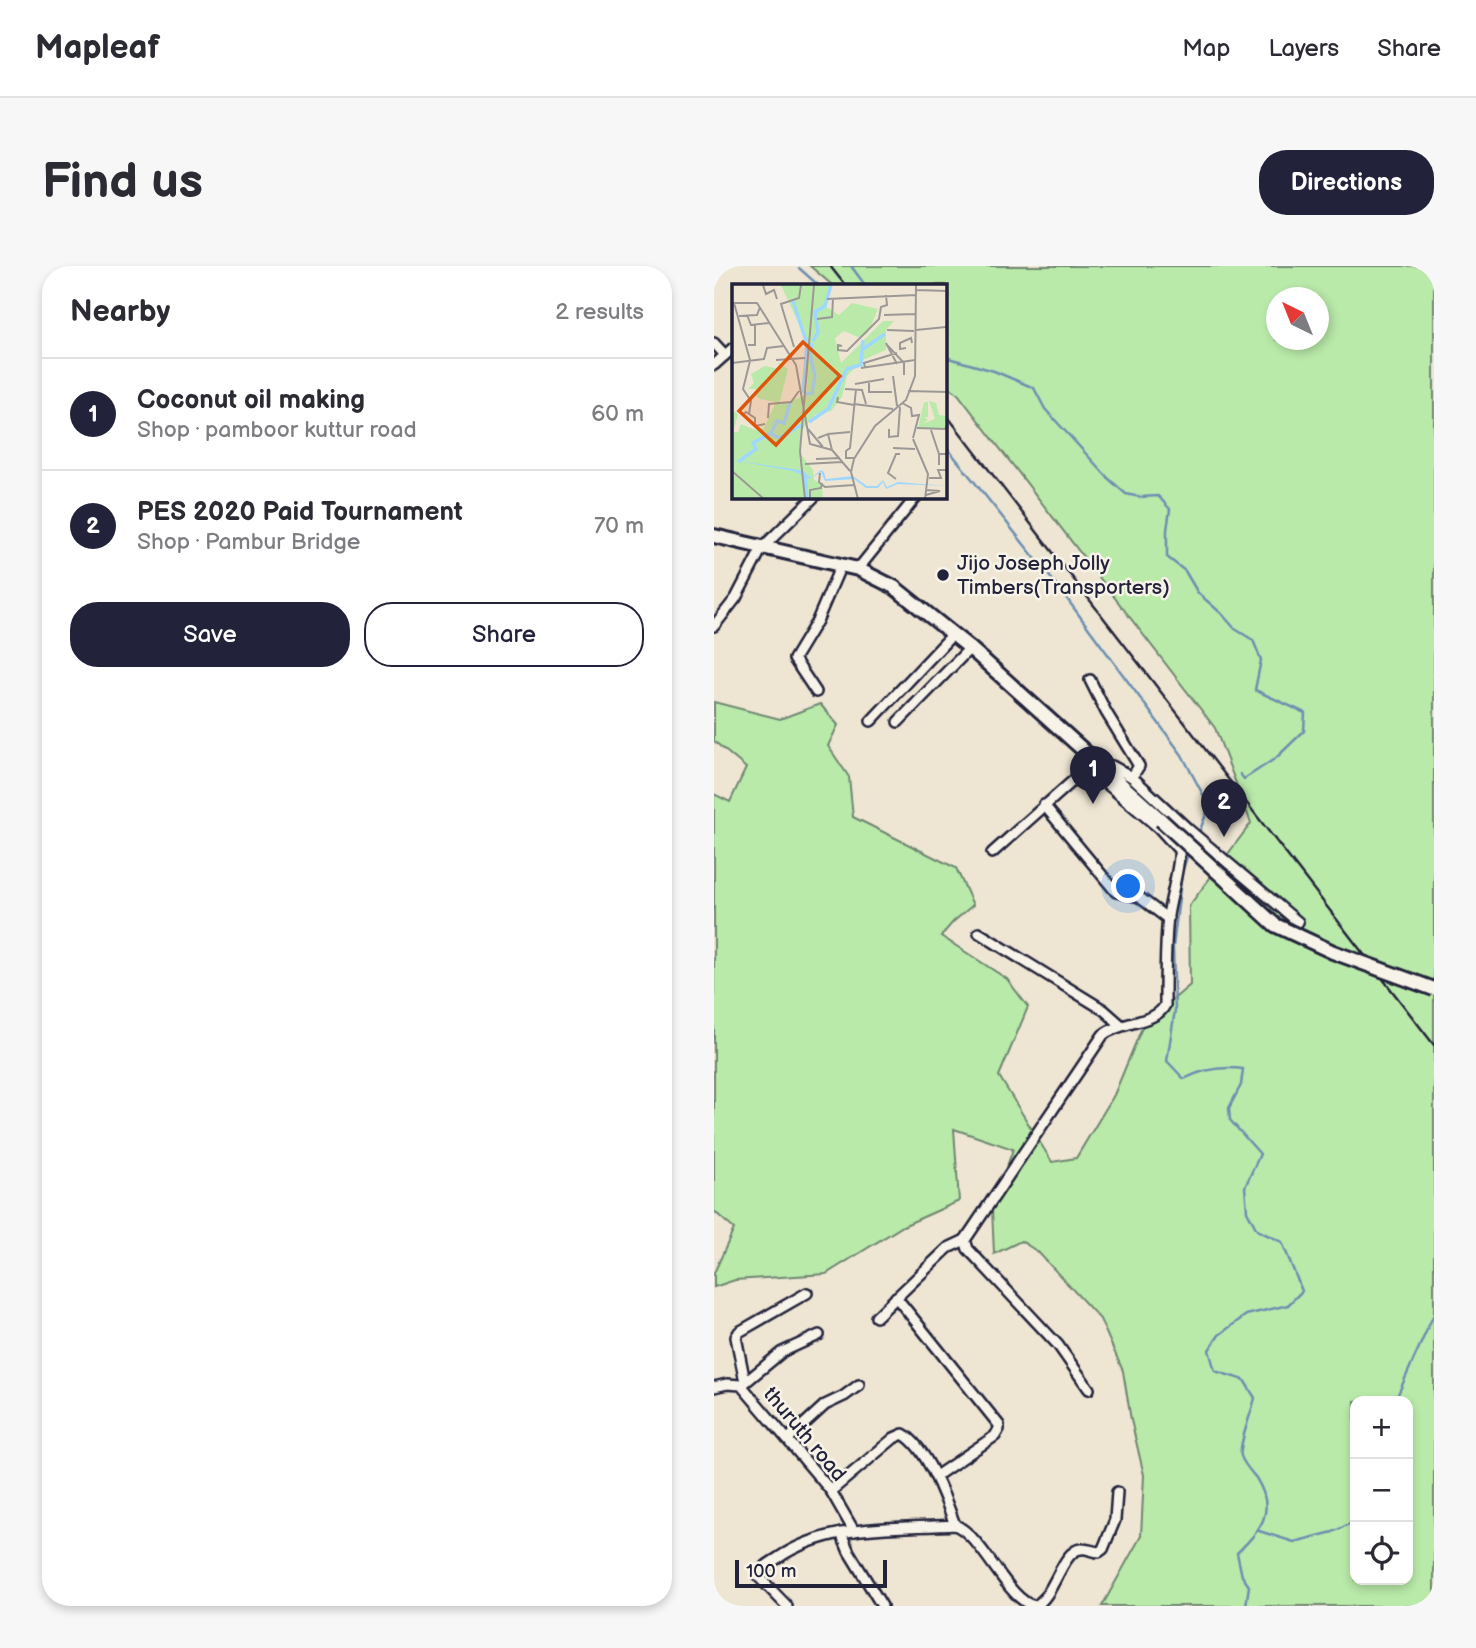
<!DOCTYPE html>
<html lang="en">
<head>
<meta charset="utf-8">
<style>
	body { margin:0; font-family:"Balsamiq Sans",sans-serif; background:#f7f7f7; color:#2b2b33 }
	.controls { position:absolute; right:21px; bottom:21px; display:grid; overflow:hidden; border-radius:14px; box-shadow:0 4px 10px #0003 }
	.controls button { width:63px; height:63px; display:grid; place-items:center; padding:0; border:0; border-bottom:2px solid #e1e1e2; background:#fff; color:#2b2b33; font:35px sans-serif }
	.compass { position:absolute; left:552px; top:21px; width:63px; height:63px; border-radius:50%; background:#fff; box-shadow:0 4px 10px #0003; rotate:317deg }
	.scale { position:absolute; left:21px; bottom:18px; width:152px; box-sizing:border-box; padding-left:7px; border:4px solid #22223b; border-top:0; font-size:19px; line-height:24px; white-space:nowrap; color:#22223b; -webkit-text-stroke:5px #f7f3e8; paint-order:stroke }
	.you { position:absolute; left:415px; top:621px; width:24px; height:24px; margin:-18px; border:5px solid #fff; border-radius:50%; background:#1a73e8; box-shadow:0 0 0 10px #1a73e833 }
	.badge { display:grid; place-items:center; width:46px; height:46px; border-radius:50%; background:#22223b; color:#fff; font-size:23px; font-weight:700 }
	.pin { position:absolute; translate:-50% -58px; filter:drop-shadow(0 2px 4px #0008) }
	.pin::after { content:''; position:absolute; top:37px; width:24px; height:21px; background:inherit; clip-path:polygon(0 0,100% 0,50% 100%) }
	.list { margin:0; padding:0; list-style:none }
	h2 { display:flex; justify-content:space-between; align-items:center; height:91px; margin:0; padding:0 28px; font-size:30px }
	h2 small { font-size:23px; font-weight:400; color:#7c7c81 }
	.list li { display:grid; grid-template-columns:46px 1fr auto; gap:21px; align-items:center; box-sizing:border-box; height:112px; padding:0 28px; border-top:2px solid #e1e1e2 }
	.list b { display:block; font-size:26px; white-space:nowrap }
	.list p { margin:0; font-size:23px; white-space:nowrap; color:#7c7c81 }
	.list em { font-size:23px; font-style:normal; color:#7c7c81 }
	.actions { display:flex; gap:14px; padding:21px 28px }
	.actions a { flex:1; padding:16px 0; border:2px solid #22223b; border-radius:28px; text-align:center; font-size:24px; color:#22223b }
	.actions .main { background:#22223b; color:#fff }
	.icon { flex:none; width:38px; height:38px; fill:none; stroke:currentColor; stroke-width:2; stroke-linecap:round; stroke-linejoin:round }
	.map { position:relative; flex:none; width:720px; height:1340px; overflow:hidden; border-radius:28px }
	header { display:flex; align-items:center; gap:42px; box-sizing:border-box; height:98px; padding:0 35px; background:#fff; border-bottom:2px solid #e1e1e2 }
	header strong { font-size:33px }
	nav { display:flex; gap:38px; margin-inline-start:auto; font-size:24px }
	.intro { display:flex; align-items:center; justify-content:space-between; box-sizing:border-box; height:168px; padding:0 42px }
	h1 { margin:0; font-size:49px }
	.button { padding:18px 32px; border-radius:28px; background:#22223b; color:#fff; font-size:24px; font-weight:700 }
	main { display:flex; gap:42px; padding:0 42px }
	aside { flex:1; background:#fff; border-radius:28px; box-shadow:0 4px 10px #0003 }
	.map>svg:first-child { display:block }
	.green { fill:#b9eaa9; stroke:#6e8672; stroke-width:2; fill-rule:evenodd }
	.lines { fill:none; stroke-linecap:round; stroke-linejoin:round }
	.stream { stroke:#6d8fb1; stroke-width:2.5 }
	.street-casing { stroke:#22223b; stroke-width:14 }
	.secondary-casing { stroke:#22223b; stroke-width:18 }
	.street { stroke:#f7f3e8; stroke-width:9 }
	.secondary { stroke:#f7f3e8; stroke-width:12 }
	.rail { stroke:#22223b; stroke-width:2.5 }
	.secondary-bridge-casing { stroke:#22223b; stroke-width:18; stroke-linecap:butt }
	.secondary-bridge { stroke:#f7f3e8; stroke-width:12 }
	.poi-dot { fill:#22223b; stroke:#f7f3e8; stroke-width:2.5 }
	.labels { text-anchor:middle; stroke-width:5; stroke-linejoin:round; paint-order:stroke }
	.poi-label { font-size:21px; fill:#22223b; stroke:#f7f3e8; text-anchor:start }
	.street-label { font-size:21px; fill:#22223b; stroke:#f7f3e8 }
	.inset-river { fill:none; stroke:#9fd8ff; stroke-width:3.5 }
	.inset-road { fill:none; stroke:#9c9896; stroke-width:2 }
	.view { fill:#de560e; fill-opacity:0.15; stroke:#de560e; stroke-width:3.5 }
	.inset-edge { fill:none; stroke:#22223b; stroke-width:3.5 }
</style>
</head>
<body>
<header>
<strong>Mapleaf</strong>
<nav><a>Map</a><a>Layers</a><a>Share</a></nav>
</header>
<div class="intro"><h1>Find us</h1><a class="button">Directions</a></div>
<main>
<aside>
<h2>Nearby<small>2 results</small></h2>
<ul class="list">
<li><span class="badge">1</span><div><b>Coconut oil making</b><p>Shop · pamboor kuttur road</p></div><em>60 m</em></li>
<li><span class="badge">2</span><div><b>PES 2020 Paid Tournament</b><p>Shop · Pambur Bridge</p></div><em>70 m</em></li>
</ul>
<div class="actions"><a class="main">Save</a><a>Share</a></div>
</aside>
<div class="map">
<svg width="720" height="1340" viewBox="0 0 720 1340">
	<rect width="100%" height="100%" fill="#eee6d3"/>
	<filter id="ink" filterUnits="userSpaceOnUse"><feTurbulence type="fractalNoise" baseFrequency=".0143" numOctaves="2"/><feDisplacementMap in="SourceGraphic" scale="14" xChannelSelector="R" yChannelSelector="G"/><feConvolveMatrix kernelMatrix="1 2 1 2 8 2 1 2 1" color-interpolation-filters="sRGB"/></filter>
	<g filter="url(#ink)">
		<path class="green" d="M 96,0 L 720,0 L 720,1340 L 388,1340 L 427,1270 L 430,1209 L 417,1154 L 409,1105 L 386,1053 L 324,986 L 307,975 L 280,988 L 278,943 L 299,883 L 240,863 L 245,935 L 189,960 L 112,1008 L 21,1014 L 0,1021 L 0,1007 L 20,963 L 0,945 L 0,528 L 16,536 L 32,502 L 0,475 L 0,436 L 66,453 L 106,438 L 124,459 L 114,480 L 135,511 L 139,551 L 242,602 L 259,639 L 239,656 L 227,670 L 293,713 L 314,741 L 285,810 L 338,896 L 362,892 L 400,829 L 429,759 L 476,719 L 475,640 L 537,557 L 501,462 L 244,128 L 231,117 L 231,19 L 118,19 ZM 562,32 L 604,32 L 604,74 L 562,74 ZM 641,1135 L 694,1135 L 694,1314 L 641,1314 Z"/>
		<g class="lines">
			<g class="stream">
				<path d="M 137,0 L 151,19"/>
				<path d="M 85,2 L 104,19"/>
				<path d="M 231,91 L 280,105 L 320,122 L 331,143 L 395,213 L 412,228 L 426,231 L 444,230 L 456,243 L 453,264 L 453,291 L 471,305 L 484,327 L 508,348 L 521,363 L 539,374 L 547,394 L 541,424 L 591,447 L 590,465 L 562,492 L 530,513 L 526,508"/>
				<path d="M 231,179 L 348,326 L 468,489 L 495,540"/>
				<path d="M 485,567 L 495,540 L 508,526"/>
				<path d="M 474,588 L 468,606 L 459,681 L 461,744 L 453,795 L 470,813 C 489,803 507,800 529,803 L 527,819 L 515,842 L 516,854 L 546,888 L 531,921 L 533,945 L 543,964 L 568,976 L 588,1025 L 574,1039 L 532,1049 L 505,1069 L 495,1084 L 501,1105 L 530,1114 L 541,1132 C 538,1145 524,1180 527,1190 C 529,1197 537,1206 542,1212 C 563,1245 547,1264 523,1287 L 528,1310 L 535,1320 L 532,1340"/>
				<path d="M 681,1135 L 720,1048"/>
				<path d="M 545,1265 L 580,1276 L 619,1266 L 641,1255"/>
			</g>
			<defs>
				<g id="street">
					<path d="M 0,77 L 11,89"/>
					<path d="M 0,99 L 19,82"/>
					<path d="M 144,303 L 202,231"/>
					<path d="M 0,360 L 22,332 L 48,282 L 100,231"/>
					<path d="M 376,414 L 392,446 L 425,500 L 418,511"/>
					<path d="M 102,426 L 80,393 L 103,355 L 127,299"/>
					<path d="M 157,455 L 239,368"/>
					<path d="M 184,456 L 256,382"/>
					<path d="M 374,502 L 445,562 L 465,584 C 467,596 456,634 454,650 C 451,679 451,709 451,739 C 442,758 406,755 389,769 L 251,974 L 254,983 L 344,1079 L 375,1123"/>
					<path d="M 330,539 L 402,626 L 425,631 L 454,653"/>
					<path d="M 278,587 L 380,496 L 398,500 L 418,511 L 474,563 L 584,656"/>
					<path d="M 265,667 L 390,744 L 407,759"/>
					<path d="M 182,1031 L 285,1159 L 285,1163 L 281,1170 L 222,1210"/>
					<path d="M 162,1051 L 234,982 L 251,974"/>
					<path d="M 31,1116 L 22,1071 L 25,1066 L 93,1027"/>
					<path d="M 28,1119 L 68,1086 L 105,1069"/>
					<path d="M 0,1121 L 13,1118 L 27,1119 L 117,1225 L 140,1265"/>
					<path d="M 74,1173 L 111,1139 L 130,1130 L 145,1119"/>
					<path d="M 117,1225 L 180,1172 L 189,1168 C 213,1181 232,1234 241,1259"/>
					<path d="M 127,1267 L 135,1286 L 168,1340"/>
					<path d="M 73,1340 L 44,1310 C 48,1301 56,1297 64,1292 C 115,1257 181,1263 241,1259 C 269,1270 294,1336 321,1340 C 340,1331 348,1284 367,1283 C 373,1282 379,1286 385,1286 L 389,1283 L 401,1254 L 403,1226"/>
				</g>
				<path id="secondary" d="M 0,270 L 144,303 L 180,321 L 256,382 L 447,554"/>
			</defs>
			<use href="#street" class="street-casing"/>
			<use href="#secondary" class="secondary-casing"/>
			<use href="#street" class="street"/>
			<use href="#secondary" class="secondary"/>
			<g class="rail">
				<path d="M 116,0 L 131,19"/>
				<path d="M 231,147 L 720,779"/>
			</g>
			<defs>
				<path id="secondary-bridge" d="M 447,554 L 561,659 L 619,686 L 720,723"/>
			</defs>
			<use href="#secondary-bridge" class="secondary-bridge-casing"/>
			<use href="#secondary-bridge" class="secondary-bridge"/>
		</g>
	</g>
	<circle class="poi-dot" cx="229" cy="309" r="7"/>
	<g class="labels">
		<g class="poi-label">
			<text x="243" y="304">Jijo Joseph Jolly<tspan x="243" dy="24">Timbers(Transporters)</tspan></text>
		</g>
		<g class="street-label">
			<text transform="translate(91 1168) rotate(50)" y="7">thuruth road</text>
		</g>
	</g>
	<g transform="translate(18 18)">
		<rect width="215" height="215" fill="#eee6d3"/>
		<path d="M 49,1 L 99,1 L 93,22 L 107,31 L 120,19 L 146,25 L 136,49 L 128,54 L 112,47 L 103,54 L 109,79 L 151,37 L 162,37 L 154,46 L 154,66 L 131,76 L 115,92 L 110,113 L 99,127 L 83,131 L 69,147 L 67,168 L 81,186 L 82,196 L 90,200 L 91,215 L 0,215 L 0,132 L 3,127 L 6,131 L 1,148 L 6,148 L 9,140 L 23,146 L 32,144 L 44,118 L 28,115 L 22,110 L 25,105 L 16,105 L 22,99 L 19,90 L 33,82 L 48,85 L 46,78 L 56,85 L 47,121 L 72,112 L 75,106 L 76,60 ZM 197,117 L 204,119 L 207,131 L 215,132 L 213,144 L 186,144 L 192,118 L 196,118 L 196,133 L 192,133 L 196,136 L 190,140 L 203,135 Z" fill="#b9eaa9"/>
		<path d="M 0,176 L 61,185 L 71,187 L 79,194 L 89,186 L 92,188 L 94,195 L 121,192 L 135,202 L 145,202 L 151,196 L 155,203 L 166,198 L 215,202 L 166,200 L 154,205 L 151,198 L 146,204 L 134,204 L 122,195 L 93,197 L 89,188 L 78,195 L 61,187 Z" fill="#9fd8ff"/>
		<path class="inset-river" d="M 61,17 L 75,60M 81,57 L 86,48 L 83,28 L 93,22 L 99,1M 131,65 L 153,50M 71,109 L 75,62M 74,110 L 80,109 L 83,92 L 78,71 L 80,59M 77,138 L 96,125 L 115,85 L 129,81 L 131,56M 39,150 L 48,154 L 69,141M 6,178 L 24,165 L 21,159 L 39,149 L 45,137 L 52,139 L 58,119M 73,191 L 75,215"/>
		<path class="inset-road" d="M 31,1 L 34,10 L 42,6 L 45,15M 184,6 L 216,7M 95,15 L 184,11M 0,19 L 25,19 L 64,81 L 78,160 L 100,166 L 118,187M 2,19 L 18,76M 15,31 L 19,41 L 37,39M 152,31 L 183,30M 7,32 L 25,31 L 28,23M 85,35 L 100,33 L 101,15M 155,46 L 182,47M 184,46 L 214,43M 154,59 L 165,80M 16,61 L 23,61 L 23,41M 110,62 L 106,61 L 106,66 L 115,67 L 147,35 L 149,23 L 155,21 L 154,11M 156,62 L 172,79 L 172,91M 62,63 L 49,20 L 67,14 L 69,1M 174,64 L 168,65 L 168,59 L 179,54 L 180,59M 44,76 L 73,74M 0,79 L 32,75 L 35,64 L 52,62M 133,83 L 132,79 L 165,69M 129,84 L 183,76M 161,92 L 165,122M 137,99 L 137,108 L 160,108M 123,100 L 152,95M 113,105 L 130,106 L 134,120M 176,107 L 216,108M 106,113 L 105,118 L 122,121M 170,119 L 179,124 L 180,132 L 187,131 L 181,154M 122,120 L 161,125M 17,130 L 19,117 L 11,105 L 18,77M 10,131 L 14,128 L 23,134 L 23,142 L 33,140M 36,134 L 37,120 L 59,118 L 67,107M 185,144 L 213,145 L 216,139M 76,145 L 91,163M 157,145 L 157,153 L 166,152 L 168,123M 199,146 L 207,170M 96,150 L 118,148M 86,154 L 96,150 L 100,166M 181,155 L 196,190 L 193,215M 161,164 L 183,165M 122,174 L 114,174 L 114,167 L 118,164 L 124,105M 84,175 L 108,174M 73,180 L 110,178M 207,181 L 207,170 L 214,170 L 216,165M 0,187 L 32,215M 88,189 L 87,198 L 93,203 L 122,201M 197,194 L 209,194 L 206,186 L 216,186M 164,195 L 156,189 L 164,170 L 168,170M 194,206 L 208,207 L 194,211M 73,215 L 68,167 L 82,1M 78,215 L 78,206 L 89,204 L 90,199M 126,215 L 119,188 L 122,175 L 143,142 L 174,116 L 183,92 L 184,1"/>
		<path class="view" d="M 71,58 L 108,92 L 44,161 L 7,127 Z"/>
		<rect width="215" height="215" class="inset-edge"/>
	</g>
</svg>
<div class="controls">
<button>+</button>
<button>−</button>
<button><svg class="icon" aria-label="locate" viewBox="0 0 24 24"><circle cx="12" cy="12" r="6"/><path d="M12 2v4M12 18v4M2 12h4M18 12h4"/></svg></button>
</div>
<svg class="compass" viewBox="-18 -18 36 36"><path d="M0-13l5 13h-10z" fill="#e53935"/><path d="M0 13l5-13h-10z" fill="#7c7c81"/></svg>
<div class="scale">100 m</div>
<div class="you"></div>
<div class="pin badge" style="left:379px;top:538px">1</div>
<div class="pin badge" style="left:510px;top:571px">2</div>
</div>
</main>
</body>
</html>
